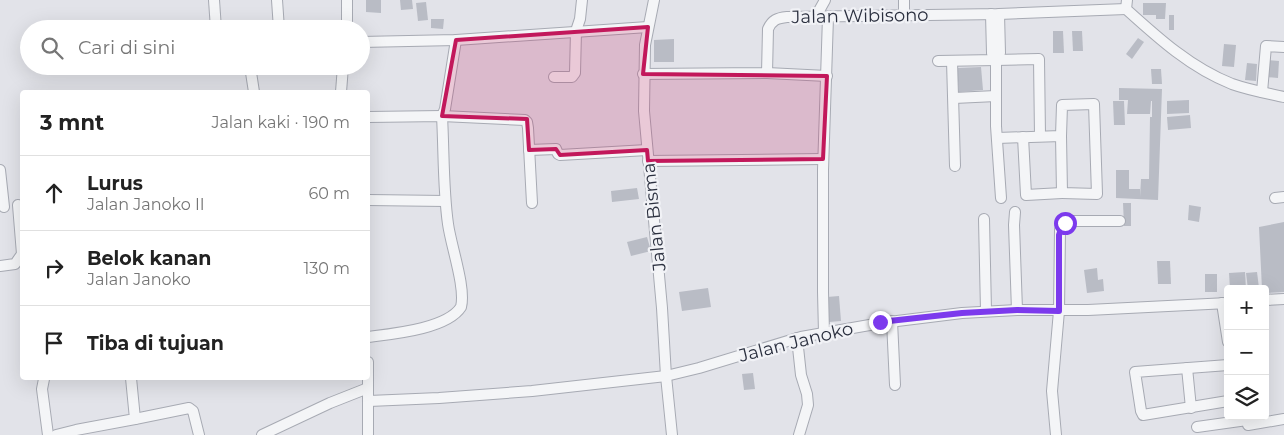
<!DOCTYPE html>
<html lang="id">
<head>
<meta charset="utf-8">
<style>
	body { margin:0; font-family:Montserrat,sans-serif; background:#f6f6f6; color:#222 }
	.controls { position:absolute; right:15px; bottom:15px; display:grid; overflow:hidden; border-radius:5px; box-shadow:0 5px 20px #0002 }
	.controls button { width:45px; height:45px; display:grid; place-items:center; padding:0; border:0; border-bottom:1px solid #e0e0e0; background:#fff; color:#222; font:25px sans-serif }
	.stop { position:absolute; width:15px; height:15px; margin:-11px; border:4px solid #7c3aed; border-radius:50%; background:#fff }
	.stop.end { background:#7c3aed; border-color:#fff; box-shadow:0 1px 5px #0008 }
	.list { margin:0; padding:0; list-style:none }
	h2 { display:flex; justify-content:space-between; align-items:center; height:65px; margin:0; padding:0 20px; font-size:21px }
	h2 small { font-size:16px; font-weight:400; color:#767676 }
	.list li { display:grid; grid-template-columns:32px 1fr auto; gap:15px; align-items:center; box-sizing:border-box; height:75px; padding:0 20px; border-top:1px solid #e0e0e0 }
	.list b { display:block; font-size:19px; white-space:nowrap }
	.list p { margin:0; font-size:16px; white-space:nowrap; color:#767676 }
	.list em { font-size:16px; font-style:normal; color:#767676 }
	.icon { flex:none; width:28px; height:28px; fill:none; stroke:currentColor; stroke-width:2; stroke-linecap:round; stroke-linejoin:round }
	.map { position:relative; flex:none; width:1284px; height:435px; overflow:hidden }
	.search { position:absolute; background:#fff; box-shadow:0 5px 20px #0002; left:20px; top:20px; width:350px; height:55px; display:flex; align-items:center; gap:12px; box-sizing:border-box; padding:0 18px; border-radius:28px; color:#767676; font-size:19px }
	.panel { position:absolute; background:#fff; box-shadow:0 5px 20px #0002; left:20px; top:90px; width:350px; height:290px; border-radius:5px }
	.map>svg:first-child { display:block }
	.building { fill:#b9bcc5 }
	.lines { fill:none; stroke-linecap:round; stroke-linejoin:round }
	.minor-casing { stroke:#a7aab3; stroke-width:12 }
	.minor { stroke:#f4f5f7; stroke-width:10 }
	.route { stroke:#7c3aed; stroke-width:6 }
	.marked { fill:#c2185b; fill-opacity:0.2; stroke:#c2185b; stroke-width:4; stroke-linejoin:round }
	.labels { text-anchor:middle; stroke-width:4.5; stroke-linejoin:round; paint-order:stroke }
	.street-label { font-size:18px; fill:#2b303f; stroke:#f1f2f6 }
</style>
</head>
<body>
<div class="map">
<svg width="1284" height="435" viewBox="0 0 1284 435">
	<rect width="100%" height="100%" fill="#e2e3e9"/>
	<g class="building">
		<path d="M 366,0 L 381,0 L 381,13 L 366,12 Z"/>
		<path d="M 400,0 L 412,0 L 413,9 L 401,10 Z"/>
		<path d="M 426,2 L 428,20 L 418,21 L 416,3 Z"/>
		<path d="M 1143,3 L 1166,3 L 1165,19 L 1156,19 L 1156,15 L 1143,15 Z"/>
		<rect x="1169" y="15" width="5" height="15"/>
		<path d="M 431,19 L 444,19 L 443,29 L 431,28 Z"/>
		<path d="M 1053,31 L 1063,31 L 1064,53 L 1053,53 Z"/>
		<path d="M 1072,31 L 1082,31 L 1083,51 L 1073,51 Z"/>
		<path d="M 1138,38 L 1144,42 L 1132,59 L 1126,54 Z"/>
		<path d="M 674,39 L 674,62 L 654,62 L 654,40 Z"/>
		<path d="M 1224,44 L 1236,45 L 1234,67 L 1222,66 Z"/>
		<path d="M 1267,60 L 1279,61 L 1278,78 L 1266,77 Z"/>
		<path d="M 1247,63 L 1257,64 L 1256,81 L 1245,80 Z"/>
		<path d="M 981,67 L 983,90 L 959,92 L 957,68 Z"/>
		<path d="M 1151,69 L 1161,69 L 1162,84 L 1152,84 Z"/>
		<path d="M 1119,88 L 1162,89 L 1158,200 L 1116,198 L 1116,170 L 1129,170 L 1129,189 L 1140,189 L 1140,197 L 1141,179 L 1149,179 L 1150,117 L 1152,117 L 1152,101 L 1151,101 L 1150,114 L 1127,114 L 1128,100 L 1119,100 Z"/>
		<path d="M 1189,100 L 1189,113 L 1167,114 L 1167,101 Z"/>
		<path d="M 1113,101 L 1124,101 L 1125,125 L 1114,125 Z"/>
		<path d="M 1190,115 L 1191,128 L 1168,130 L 1167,117 Z"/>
		<path d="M 637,188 L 639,199 L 612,202 L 611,191 Z"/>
		<path d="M 1123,203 L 1131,203 L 1131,226 L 1124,226 Z"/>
		<path d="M 1189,205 L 1201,207 L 1199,222 L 1188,220 Z"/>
		<path d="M 1284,222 L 1284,292 L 1265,293 L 1265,289 L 1262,289 L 1259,227 Z"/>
		<path d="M 647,237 L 651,251 L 631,256 L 627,242 Z"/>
		<path d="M 1157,261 L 1170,261 L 1171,284 L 1158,284 Z"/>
		<path d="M 1097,268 L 1098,280 L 1103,279 L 1104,291 L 1087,293 L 1084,270 Z"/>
		<path d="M 1245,272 L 1246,289 L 1230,289 L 1229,273 Z"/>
		<path d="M 1257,272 L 1259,288 L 1248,289 L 1246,273 Z"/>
		<rect x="1205" y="274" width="12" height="18"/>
		<path d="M 708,288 L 711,307 L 682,311 L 679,292 Z"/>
		<path d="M 839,296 L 841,321 L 829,322 L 827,297 Z"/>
		<path d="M 753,373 L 755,389 L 744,390 L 742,374 Z"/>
	</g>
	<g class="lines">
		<defs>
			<g id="minor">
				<path d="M 214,0 L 216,29"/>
				<path d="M 277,0 L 279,29"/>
				<path d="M 347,0 L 347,29"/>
				<path d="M 654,0 L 645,45 L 644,111 L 662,308 L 666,376 L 672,435"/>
				<path d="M 1127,0 L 1126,9 C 1158,38 1191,68 1232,84 C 1249,90 1266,93 1284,97"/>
				<path d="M 999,14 L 1000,53 L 996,60 L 996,126 L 1001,198"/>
				<path d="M 904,16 L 904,0"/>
				<path d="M 815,18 L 825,0"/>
				<path d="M 361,42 L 456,40 L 648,27"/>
				<path d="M 996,60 L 1039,59 L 1040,136"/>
				<path d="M 938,61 L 996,60 L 992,53 L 991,14"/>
				<path d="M 952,61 L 955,166"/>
				<path d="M 250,66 L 254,92"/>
				<path d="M 767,73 L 827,76"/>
				<path d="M 643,74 L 767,73 L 768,29 C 772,20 777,18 787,17 L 999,14 L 1126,9"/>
				<path d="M 554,77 L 572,77 L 575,73 L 576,31 L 580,19 L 582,0"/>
				<path d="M 341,92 L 343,66"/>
				<path d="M 1262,92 L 1266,46 L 1284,47"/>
				<path d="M 954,98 L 996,96"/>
				<path d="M 368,117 L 442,116 L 525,120 L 527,122 L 528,128 L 532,203"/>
				<path d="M 1023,137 L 1026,195 L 1062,193"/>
				<path d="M 997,138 L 1061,136 L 1062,193 L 1097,194 L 1094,104 L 1062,105 L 1061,136"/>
				<path d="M 529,150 L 556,149 L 558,154 L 560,155 L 647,150"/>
				<path d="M 648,161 L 823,159"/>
				<path d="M 0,170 L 4,207"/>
				<path d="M 1275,198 L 1284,197"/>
				<path d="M 368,200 L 445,201"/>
				<path d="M 1015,212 L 1014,225 L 1017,310"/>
				<path d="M 984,219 L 986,311"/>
				<path d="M 0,266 L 15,264 L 22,254 L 18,205"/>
				<path d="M 1265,300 L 1284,299"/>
				<path d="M 1222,303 L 1228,342"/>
				<path d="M 892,321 L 895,385"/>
				<path d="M 824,333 L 823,292 L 823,170 L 828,17"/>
				<path d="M 368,337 C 392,334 447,329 461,307 C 466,288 451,246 448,224 C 443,189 444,152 442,116 L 445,109 L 456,40"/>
				<path d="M 797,338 L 801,375 L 807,394 L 808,405 L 799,435"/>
				<path d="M 368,362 L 368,435"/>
				<path d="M 1228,365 L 1135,372 L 1141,411 L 1143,415 L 1228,401"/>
				<path d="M 1187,368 L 1191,408"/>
				<path d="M 44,379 L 42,389 L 48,435"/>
				<path d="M 369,401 L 439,398 L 532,391 L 666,376 L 699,368 L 801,337 L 881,323 L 962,313 L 1017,310 L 1088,310 L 1228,303"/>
				<path d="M 135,419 L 189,408 L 193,411 L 199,435"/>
				<path d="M 1248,425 L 1284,419"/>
				<path d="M 1197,427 L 1247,420"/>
				<path d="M 56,435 L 76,430 L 135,419 L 131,378"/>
				<path d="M 262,435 L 330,403 L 368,388"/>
				<path d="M 1056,435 L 1052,391 L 1059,311 L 1060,230 L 1065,223 L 1070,221 L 1120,221"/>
			</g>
		</defs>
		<use href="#minor" class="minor-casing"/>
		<use href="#minor" class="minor"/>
	</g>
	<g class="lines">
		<path class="route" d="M 880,322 L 962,313 L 1017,310 L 1059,311 L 1059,235 L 1062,226 L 1065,223"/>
	</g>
	<path class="marked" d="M 648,27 L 643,74 L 827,76 L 823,159 L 648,161 L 647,150 L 560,155 L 556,149 L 529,150 L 527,119 L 442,116 L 456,40 Z"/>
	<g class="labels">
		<g class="street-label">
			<text transform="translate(860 16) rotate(-1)" y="6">Jalan Wibisono</text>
			<text transform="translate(654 217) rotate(-96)" y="6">Jalan Bisma</text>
			<text transform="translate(796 342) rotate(-14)" y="6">Jalan Janoko</text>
		</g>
	</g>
</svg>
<div class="controls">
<button>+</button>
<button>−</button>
<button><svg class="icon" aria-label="layers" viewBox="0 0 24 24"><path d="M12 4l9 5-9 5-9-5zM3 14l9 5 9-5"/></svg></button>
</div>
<div class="stop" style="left:1065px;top:223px"></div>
<div class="stop end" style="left:880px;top:322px"></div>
<div class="search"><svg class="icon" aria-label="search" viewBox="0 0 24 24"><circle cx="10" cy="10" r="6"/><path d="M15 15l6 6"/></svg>Cari di sini</div>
<section class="panel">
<h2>3 mnt<small>Jalan kaki · 190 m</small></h2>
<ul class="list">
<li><svg class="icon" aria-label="ahead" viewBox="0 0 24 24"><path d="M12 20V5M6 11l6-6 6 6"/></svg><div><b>Lurus</b><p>Jalan Janoko II</p></div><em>60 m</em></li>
<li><svg class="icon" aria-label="right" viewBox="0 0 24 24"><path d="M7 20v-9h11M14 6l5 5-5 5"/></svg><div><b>Belok kanan</b><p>Jalan Janoko</p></div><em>130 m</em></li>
<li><svg class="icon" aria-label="arrive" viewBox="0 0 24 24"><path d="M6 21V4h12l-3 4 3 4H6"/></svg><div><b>Tiba di tujuan</b></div></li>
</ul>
</section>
</div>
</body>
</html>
